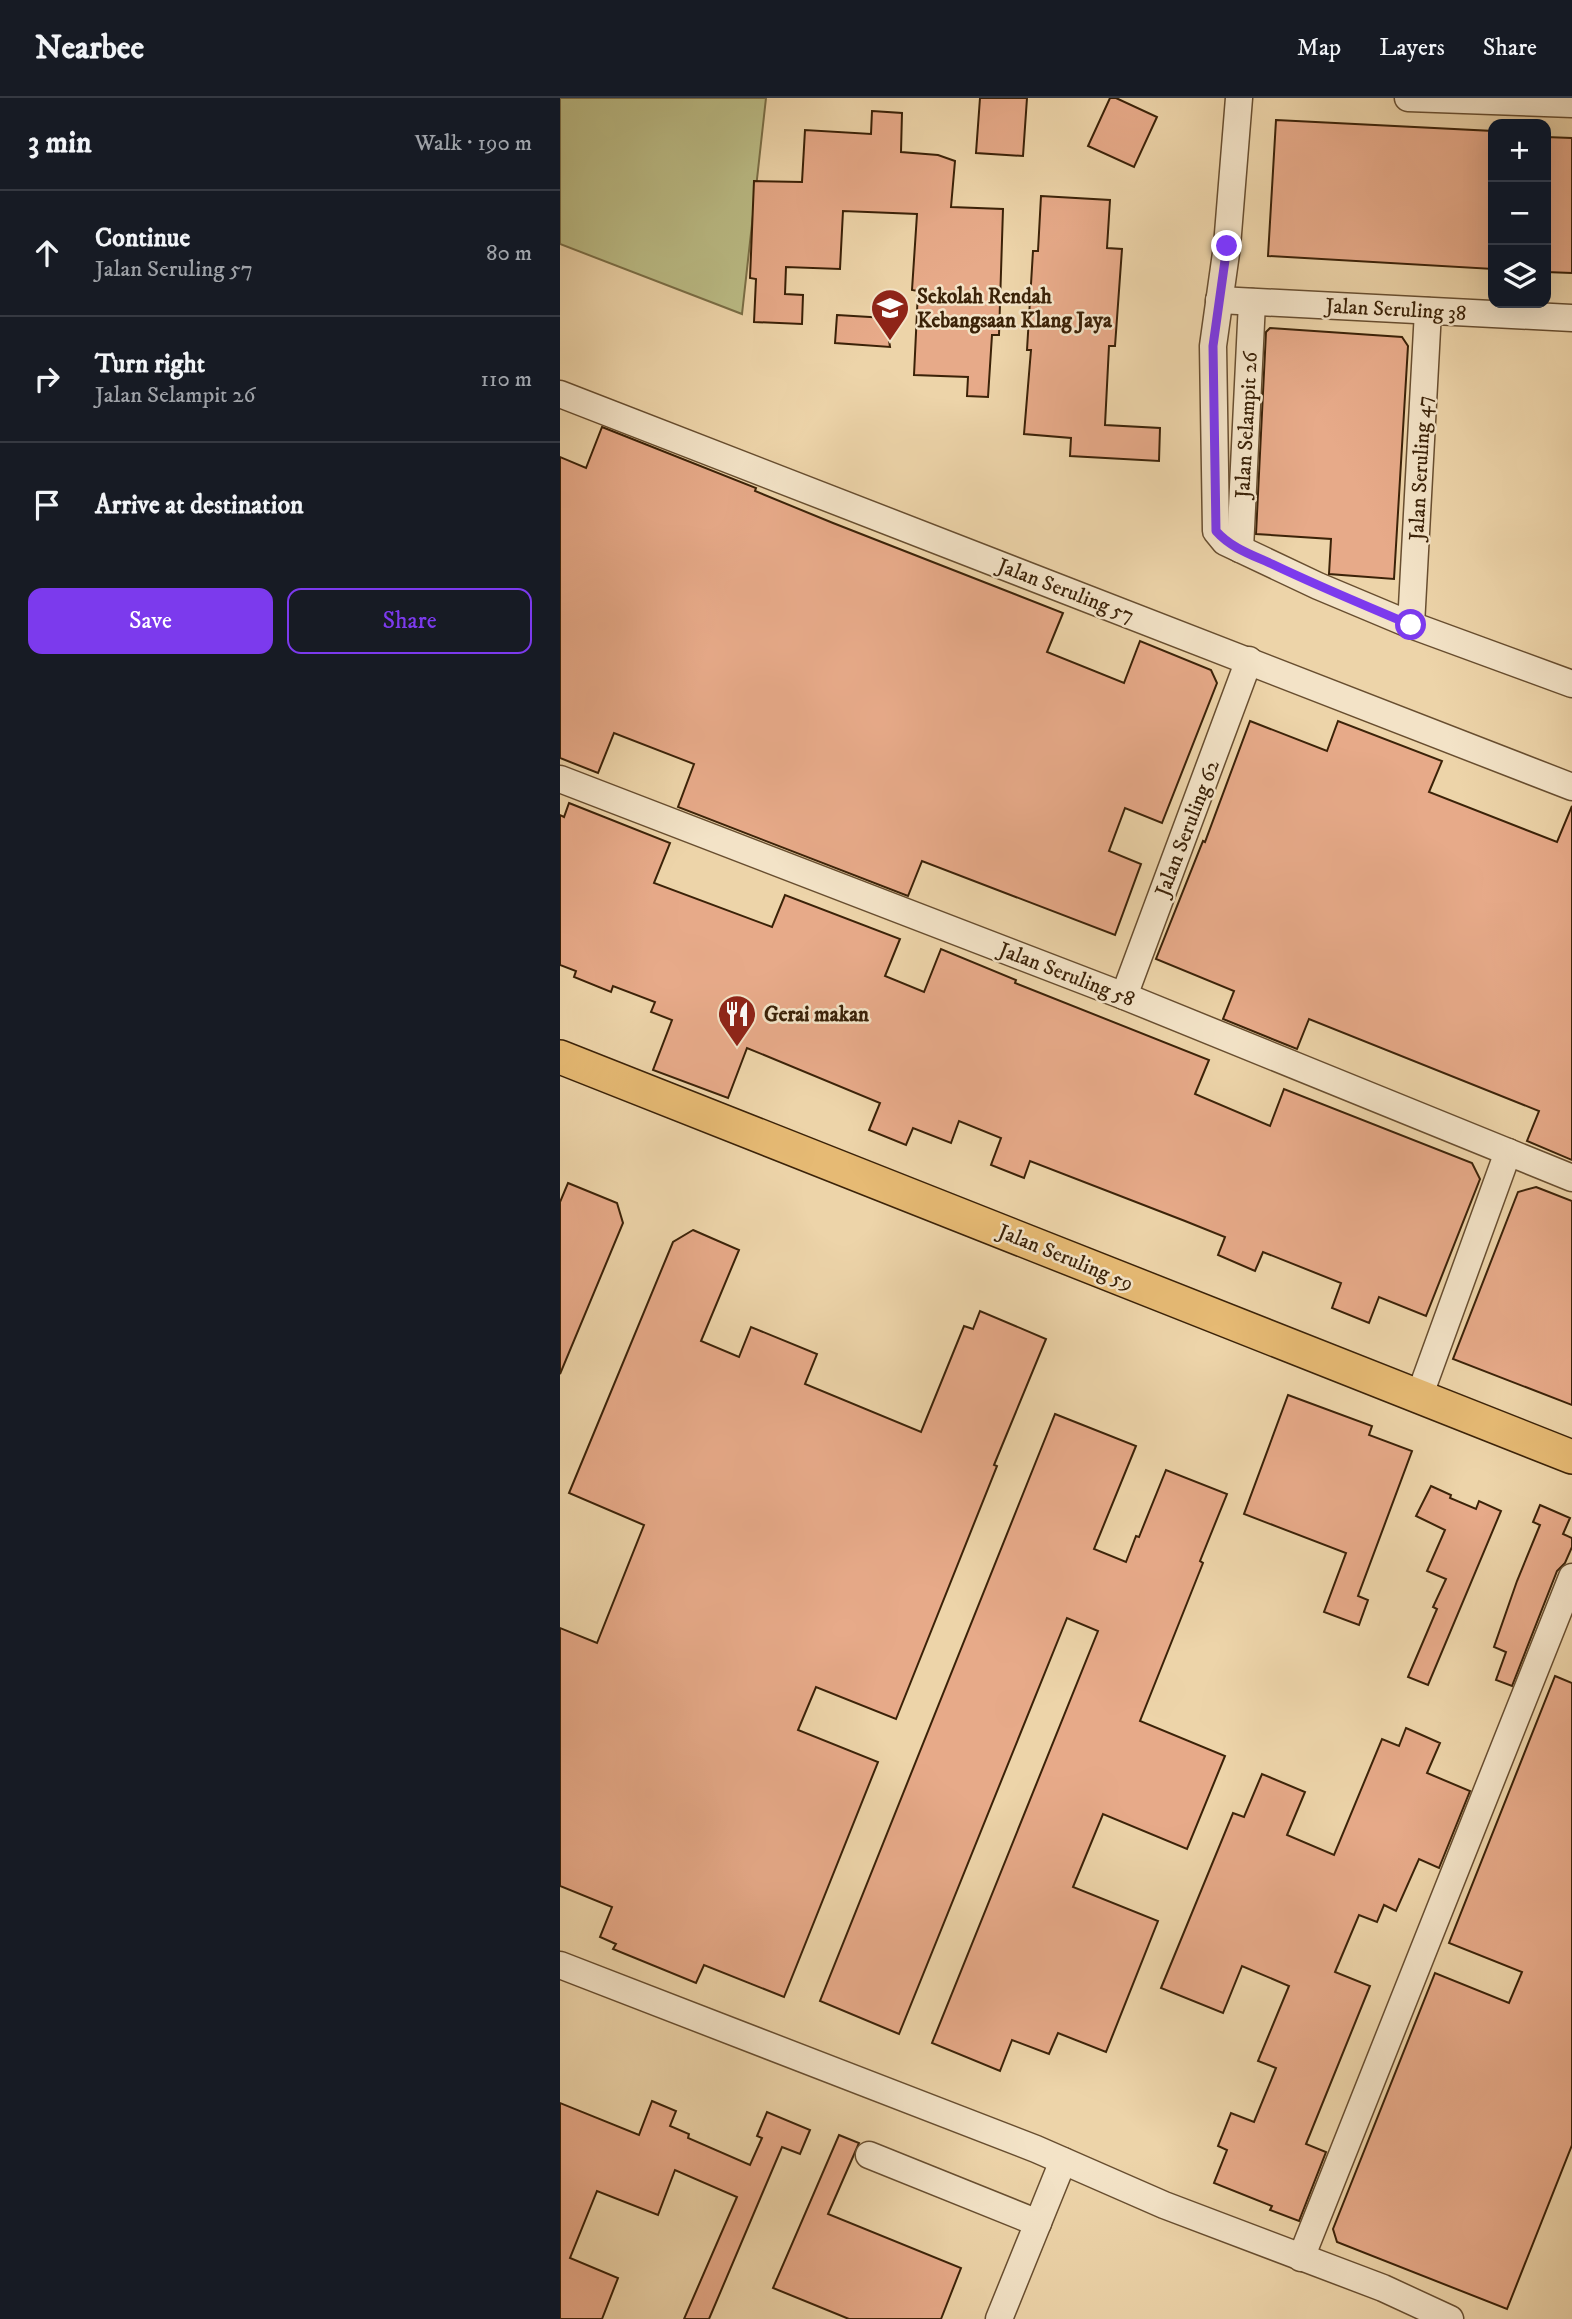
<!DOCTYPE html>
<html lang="en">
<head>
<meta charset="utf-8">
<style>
	body { margin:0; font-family:"IM FELL DW Pica",serif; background:#20242c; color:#f1f3f6 }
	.controls { position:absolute; right:21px; top:21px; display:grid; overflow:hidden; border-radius:14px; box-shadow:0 7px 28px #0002 }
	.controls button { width:63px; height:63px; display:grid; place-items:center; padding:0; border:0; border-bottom:2px solid #363941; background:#171b24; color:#f1f3f6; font:35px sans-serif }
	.stop { position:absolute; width:21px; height:21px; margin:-16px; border:5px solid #7c3aed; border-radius:50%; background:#fff }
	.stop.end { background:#7c3aed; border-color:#fff; box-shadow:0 2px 7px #0008 }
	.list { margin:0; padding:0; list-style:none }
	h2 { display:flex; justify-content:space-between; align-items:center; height:91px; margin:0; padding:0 28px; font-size:30px }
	h2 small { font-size:23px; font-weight:400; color:#9ea1a6 }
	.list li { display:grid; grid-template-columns:46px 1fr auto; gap:21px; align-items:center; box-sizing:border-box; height:126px; padding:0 28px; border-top:2px solid #363941 }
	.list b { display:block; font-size:26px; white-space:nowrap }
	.list p { margin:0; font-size:23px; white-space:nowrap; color:#9ea1a6 }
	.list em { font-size:23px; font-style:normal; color:#9ea1a6 }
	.actions { display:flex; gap:14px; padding:21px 28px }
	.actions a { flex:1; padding:16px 0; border:2px solid #7c3aed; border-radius:14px; text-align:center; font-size:24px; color:#7c3aed }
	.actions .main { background:#7c3aed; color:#fff }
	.icon { flex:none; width:38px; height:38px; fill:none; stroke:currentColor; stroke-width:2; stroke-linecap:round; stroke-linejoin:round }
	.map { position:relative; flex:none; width:1012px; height:2221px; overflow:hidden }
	header { display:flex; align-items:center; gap:42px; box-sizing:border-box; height:98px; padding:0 35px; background:#171b24; border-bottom:2px solid #363941 }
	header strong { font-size:33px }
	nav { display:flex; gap:38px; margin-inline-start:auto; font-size:24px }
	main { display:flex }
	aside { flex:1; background:#171b24 }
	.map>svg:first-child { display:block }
	.green { fill:#bbbc86; stroke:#7b6f47; stroke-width:2 }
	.building { fill:#e7aa89; stroke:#3b2208; stroke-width:2 }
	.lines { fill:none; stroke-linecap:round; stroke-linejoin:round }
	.minor-casing { stroke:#684e30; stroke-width:29 }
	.major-casing { stroke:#3b2208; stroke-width:36 }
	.minor { stroke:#f3e3c7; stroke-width:26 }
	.major { stroke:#e6ba74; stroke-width:33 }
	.route { stroke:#7c3aed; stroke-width:9 }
	.labels { text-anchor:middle; stroke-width:5; stroke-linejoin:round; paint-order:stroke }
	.poi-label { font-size:21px; font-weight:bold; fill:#3b2208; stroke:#f3e3c7; text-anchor:start }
	.street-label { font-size:21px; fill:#3b2208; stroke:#f3e3c7 }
</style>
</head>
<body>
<header>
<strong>Nearbee</strong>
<nav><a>Map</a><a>Layers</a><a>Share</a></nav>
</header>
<main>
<aside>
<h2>3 min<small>Walk · 190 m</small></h2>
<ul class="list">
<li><svg class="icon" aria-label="ahead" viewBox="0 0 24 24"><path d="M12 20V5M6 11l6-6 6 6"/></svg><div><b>Continue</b><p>Jalan Seruling 57</p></div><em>80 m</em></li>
<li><svg class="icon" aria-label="right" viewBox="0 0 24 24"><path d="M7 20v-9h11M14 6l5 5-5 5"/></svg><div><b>Turn right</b><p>Jalan Selampit 26</p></div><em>110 m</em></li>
<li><svg class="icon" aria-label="arrive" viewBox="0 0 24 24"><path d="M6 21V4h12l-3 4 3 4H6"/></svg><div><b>Arrive at destination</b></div></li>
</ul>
<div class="actions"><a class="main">Save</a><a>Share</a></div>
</aside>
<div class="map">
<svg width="1012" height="2221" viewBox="0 0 1012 2221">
	<rect width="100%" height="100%" fill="#edd4a9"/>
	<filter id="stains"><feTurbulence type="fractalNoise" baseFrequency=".00286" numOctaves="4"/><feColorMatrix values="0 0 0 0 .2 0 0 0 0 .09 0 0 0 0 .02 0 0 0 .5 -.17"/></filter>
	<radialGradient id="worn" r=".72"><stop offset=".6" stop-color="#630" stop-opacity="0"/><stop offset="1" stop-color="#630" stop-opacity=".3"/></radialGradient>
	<path class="green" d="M 0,0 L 206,0 L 182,216 L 0,146 Z"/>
	<g class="building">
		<path d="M 420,0 L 467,0 L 463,58 L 416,55 Z"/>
		<path d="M 550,0 L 556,0 L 597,19 L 574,69 L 528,48 Z"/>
		<path d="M 312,13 L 342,15 L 341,54 L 378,57 L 395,63 L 391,109 L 443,111 L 439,237 L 432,237 L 428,299 L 407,298 L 408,279 L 354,277 L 358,193 L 352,192 L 357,116 L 283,113 L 280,171 L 226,169 L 225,196 L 243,197 L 242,226 L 194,224 L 196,181 L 190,180 L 194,83 L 242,84 L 245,32 L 311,36 Z"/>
		<path d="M 716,22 L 933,33 L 933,171 L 708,158 Z"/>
		<path d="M 986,39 L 1012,40 L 1012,175 L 986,174 Z"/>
		<path d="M 481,98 L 550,102 L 547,150 L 562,151 L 555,248 L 549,248 L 545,327 L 600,330 L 599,363 L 510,358 L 511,340 L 464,336 L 471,252 L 467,252 L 473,153 L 478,153 Z"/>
		<path d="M 277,217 L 326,220 L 330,249 L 275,245 Z"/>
		<path d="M 710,230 L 842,239 L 848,248 L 834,481 L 769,476 L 771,441 L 696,436 L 706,234 Z"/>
		<path d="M 42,329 L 196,390 L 195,393 L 273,425 L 503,515 L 487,554 L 564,585 L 580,543 L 651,572 L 657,585 L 602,725 L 565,710 L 549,753 L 581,766 L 555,837 L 362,763 L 348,798 L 118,709 L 134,666 L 54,635 L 38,675 L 0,660 L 0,359 L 26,370 Z"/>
		<path d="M 690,623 L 767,653 L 778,623 L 882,663 L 869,694 L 997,744 L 1012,708 L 1012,1062 L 967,1043 L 979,1013 L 749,921 L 737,951 L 663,921 L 674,893 L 596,861 L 643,743 L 645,744 Z"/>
		<path d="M 9,705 L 110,745 L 94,785 L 212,829 L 225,797 L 340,841 L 325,878 L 364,894 L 381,851 L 456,882 L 455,885 L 649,962 L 635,996 L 710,1028 L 724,991 L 912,1065 L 920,1081 L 866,1218 L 819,1199 L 809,1225 L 772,1210 L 781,1185 L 703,1154 L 695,1173 L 658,1157 L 665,1139 L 625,1123 L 470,1063 L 464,1080 L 431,1067 L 441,1040 L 399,1023 L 391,1045 L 353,1030 L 346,1047 L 309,1032 L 320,1005 L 187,950 L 168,1000 L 93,972 L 112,922 L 91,914 L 95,904 L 53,888 L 51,894 L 14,879 L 16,873 L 0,867 L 0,717 L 4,719 Z"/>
		<path d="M 8,1085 L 57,1105 L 63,1125 L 0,1276 L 0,1104 Z"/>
		<path d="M 976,1089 L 1012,1103 L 1012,1307 L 893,1261 L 958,1094 Z"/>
		<path d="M 133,1132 L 179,1152 L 141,1243 L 179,1259 L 191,1229 L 257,1256 L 245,1286 L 361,1334 L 404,1228 L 413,1231 L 420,1213 L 486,1241 L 434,1367 L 437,1368 L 336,1621 L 256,1589 L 238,1632 L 318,1664 L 224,1899 L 144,1867 L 136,1885 L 53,1851 L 56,1846 L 40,1839 L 52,1809 L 0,1788 L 0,1530 L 37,1545 L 84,1427 L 9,1395 L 113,1144 Z"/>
		<path d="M 728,1297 L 812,1328 L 809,1337 L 852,1353 L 798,1498 L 808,1502 L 799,1527 L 764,1514 L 786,1455 L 684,1416 Z"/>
		<path d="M 495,1316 L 576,1348 L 534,1451 L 566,1464 L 576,1438 L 579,1439 L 606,1372 L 667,1396 L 640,1463 L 643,1465 L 580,1623 L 665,1658 L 627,1751 L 543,1716 L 513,1789 L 598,1823 L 546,1954 L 498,1935 L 489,1956 L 452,1942 L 440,1973 L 372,1945 L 538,1533 L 507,1520 L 339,1936 L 260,1903 Z"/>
		<path d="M 871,1388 L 891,1397 L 890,1400 L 916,1411 L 919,1403 L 941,1413 L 868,1587 L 848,1579 L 877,1511 L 873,1509 L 886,1481 L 867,1473 L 885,1432 L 856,1418 Z"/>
		<path d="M 980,1407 L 1010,1420 L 1003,1436 L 1012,1440 L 1012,1449 L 1005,1465 L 997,1473 L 952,1588 L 936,1582 L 946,1554 L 934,1549 L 957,1483 L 980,1427 L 973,1424 Z"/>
		<path d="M 995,1578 L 1012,1585 L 1012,2047 L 947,2211 L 777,2144 L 773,2131 L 875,1875 L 949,1905 L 962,1874 L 889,1845 Z"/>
		<path d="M 846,1630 L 880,1645 L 867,1675 L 910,1693 L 879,1770 L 859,1761 L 836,1813 L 824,1807 L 817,1824 L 799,1817 L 775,1874 L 810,1888 L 746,2046 L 766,2054 L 739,2123 L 710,2112 L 712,2108 L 654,2085 L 667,2052 L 658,2048 L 671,2015 L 694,2024 L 716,1970 L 698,1963 L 729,1888 L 682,1868 L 663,1915 L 601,1890 L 673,1715 L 684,1719 L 702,1676 L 745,1694 L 727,1737 L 774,1757 L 822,1641 L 839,1648 Z"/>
		<path d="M 92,2003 L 116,2013 L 110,2028 L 129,2036 L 128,2040 L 190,2067 L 202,2040 L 197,2038 L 207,2014 L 250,2032 L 240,2056 L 222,2049 L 149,2221 L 124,2221 L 177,2099 L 115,2072 L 98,2117 L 37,2093 L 10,2160 L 58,2180 L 42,2221 L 0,2221 L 0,2005 L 79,2037 Z"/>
		<path d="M 279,2037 L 299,2045 L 268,2116 L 401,2170 L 381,2221 L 289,2221 L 213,2190 Z"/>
	</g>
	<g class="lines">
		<defs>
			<g id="minor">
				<path d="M 679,0 L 667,148 L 653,248 L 656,433 L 665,444 L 758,488 L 851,527 L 1012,586"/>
				<path d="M 848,0 L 1012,6"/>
				<path d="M 659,202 L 1012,220"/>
				<path d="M 0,296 L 1012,689"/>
				<path d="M 680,451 L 692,204"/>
				<path d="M 851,527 L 868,213"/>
				<path d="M 0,681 L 564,898 L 1012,1080"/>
				<path d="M 564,898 L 689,562"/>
				<path d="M 859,1299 L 948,1054"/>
				<path d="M 0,1867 L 476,2051 L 604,2107 L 823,2190 L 890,2221"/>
				<path d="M 309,2057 L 478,2125"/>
				<path d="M 741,2160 L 1012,1479"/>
				<path d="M 439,2221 L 503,2063"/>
			</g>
			<path id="major" d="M 0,959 L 1012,1359"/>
		</defs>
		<use href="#minor" class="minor-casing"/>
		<use href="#major" class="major-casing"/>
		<use href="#minor" class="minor"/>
		<use href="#major" class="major"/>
	</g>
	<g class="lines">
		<path class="route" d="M 667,148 L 653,248 L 656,433 C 671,450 692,457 712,466 C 758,488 804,507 851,527"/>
	</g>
	<defs>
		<symbol id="school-pin" viewBox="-11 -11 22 30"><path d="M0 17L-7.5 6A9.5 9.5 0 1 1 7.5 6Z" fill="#8f2418" stroke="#f3e3c7"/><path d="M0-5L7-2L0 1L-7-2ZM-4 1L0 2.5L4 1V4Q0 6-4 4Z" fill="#fff"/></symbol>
		<symbol id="restaurant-pin" viewBox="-11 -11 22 30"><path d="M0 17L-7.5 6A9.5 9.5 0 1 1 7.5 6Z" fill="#8f2418" stroke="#f3e3c7"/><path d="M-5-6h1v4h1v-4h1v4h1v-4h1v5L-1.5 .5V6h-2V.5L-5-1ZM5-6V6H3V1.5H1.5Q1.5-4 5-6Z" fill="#fff"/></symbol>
	</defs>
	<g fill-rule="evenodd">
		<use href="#school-pin" x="308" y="188" width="44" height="60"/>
		<use href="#restaurant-pin" x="155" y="894" width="44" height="60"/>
	</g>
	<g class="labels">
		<g class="poi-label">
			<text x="357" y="205">Sekolah Rendah<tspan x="357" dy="24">Kebangsaan Klang Jaya</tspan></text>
			<text x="204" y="923">Gerai makan</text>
		</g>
		<g class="street-label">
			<text transform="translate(836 211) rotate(3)" y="7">Jalan Seruling 38</text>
			<text transform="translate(686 327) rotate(-87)" y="7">Jalan Selampit 26</text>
			<text transform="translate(860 370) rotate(-87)" y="7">Jalan Seruling 47</text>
			<text transform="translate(506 492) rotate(21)" y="7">Jalan Seruling 57</text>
			<text transform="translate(627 730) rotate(-69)" y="7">Jalan Seruling 62</text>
			<text transform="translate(507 876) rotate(21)" y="7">Jalan Seruling 58</text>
			<text transform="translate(506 1159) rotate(22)" y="7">Jalan Seruling 59</text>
		</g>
	</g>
	<rect width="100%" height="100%" filter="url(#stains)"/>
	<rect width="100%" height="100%" fill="url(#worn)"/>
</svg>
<div class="controls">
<button>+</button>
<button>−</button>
<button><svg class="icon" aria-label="layers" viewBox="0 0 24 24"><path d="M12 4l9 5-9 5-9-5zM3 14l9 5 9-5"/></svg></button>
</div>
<div class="stop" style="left:851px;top:527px"></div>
<div class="stop end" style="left:667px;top:148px"></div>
</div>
</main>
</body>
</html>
